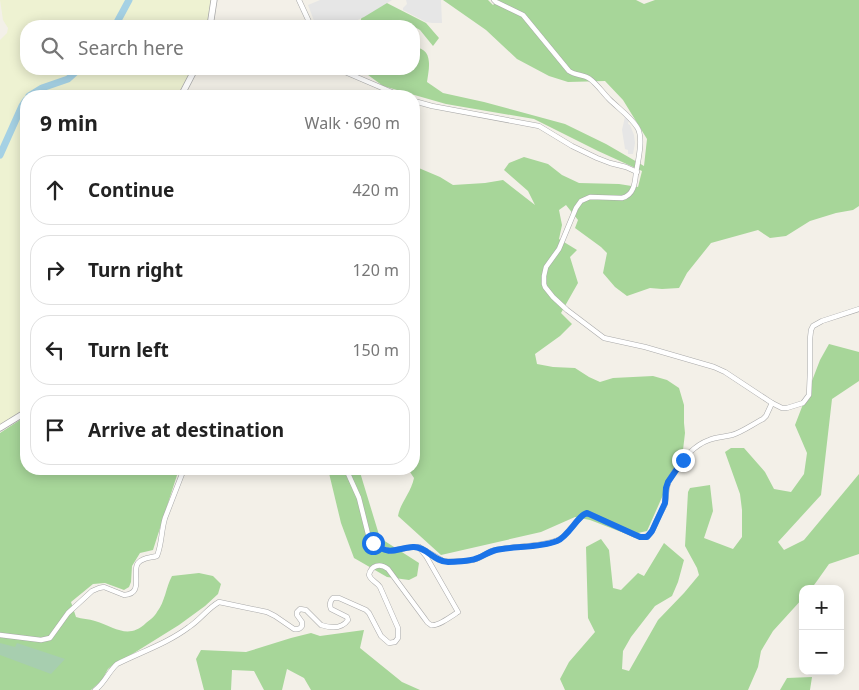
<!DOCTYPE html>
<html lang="en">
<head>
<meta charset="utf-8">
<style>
	body { margin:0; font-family:"Noto Sans",sans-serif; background:#f2f2f2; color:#222 }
	.controls { position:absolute; right:15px; bottom:15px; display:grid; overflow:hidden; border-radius:10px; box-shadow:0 2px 12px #0003 }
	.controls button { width:45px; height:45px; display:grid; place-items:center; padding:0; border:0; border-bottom:1px solid #e0e0e0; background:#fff; color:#222; font:25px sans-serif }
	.stop { position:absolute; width:15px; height:15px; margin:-11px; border:4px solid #1a73e8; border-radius:50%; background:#fff }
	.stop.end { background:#1a73e8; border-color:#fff; box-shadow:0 1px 5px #0008 }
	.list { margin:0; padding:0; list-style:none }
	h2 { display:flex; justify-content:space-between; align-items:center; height:65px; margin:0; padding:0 20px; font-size:21px }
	h2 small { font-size:16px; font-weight:400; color:#767676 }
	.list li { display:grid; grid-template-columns:32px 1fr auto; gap:15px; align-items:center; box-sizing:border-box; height:70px; margin:0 10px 10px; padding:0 10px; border:1px solid #e0e0e0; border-radius:20px }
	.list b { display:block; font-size:19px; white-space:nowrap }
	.list em { font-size:16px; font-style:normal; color:#767676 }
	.icon { flex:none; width:28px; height:28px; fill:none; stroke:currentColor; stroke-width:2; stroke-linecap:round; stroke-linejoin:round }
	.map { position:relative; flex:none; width:859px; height:690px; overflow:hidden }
	.search { position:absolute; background:#fff; box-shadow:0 2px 12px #0003; left:20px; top:20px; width:400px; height:55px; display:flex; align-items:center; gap:12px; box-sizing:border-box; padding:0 18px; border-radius:20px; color:#767676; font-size:19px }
	.panel { position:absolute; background:#fff; box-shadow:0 2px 12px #0003; left:20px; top:90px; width:400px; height:385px; border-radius:20px }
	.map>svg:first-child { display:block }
	.farmland { fill:#eef2d2 }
	.forest { fill:#a7d699 }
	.cemetery { fill:#a7ceaf }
	.parking { fill:#e6e6e6 }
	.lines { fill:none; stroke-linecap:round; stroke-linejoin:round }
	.river { stroke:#a5d1e4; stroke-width:7 }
	.minor-casing { stroke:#a9a9a9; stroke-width:5.5 }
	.tertiary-casing { stroke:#a9a9a9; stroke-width:7 }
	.minor { stroke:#fff; stroke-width:4.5 }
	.tertiary { stroke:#fff; stroke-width:5.5 }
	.route { stroke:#1a73e8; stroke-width:6 }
</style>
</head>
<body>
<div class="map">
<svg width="859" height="690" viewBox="0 0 859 690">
	<rect width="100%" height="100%" fill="#f3f0e8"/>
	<path class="farmland" d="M 0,0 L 212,0 L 207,26 L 26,26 L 26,69 L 192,69 L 177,96 L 26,96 L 26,408 L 0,425 L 0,40 L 7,33 L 8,28 L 3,20 Z"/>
	<g class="forest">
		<path d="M 381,0 L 426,23 L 439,38 L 433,46 L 420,30 L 404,21 L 395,21 L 392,26 L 359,26 L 364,9 Z"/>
		<path d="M 443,0 L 488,0 L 493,5 L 498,0 L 636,0 L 644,4 L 655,0 L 859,0 L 859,206 L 853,210 L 836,213 L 810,221 L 786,236 L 770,238 L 758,230 L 711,243 L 687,273 L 679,288 L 662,289 L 650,288 L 627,296 L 615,287 L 603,273 L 607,253 L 601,247 L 575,228 L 578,220 L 566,205 L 559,210 L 562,225 L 559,239 L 577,250 L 570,257 L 578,283 L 561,313 L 572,324 L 560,336 L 535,354 L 537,364 L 553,367 L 575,368 L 589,377 L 600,382 L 613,378 L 653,376 L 667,380 L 679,388 L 684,405 L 684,423 L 685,433 L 683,450 L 647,531 L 629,535 L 590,520 L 575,517 L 541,532 L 441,555 L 398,516 C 400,503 411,493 414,478 L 408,469 L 414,469 L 414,166 L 440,177 L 453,185 L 485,183 L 503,180 L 535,205 L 528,191 L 504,170 L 509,163 L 524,157 L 548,164 L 562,175 L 579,183 L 619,184 L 638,187 L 642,171 L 598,151 L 534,119 L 446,104 L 383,86 L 364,72 L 364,69 L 414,69 L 414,47 C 434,49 429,68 427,82 L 443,93 L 484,102 L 565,124 L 606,144 L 644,166 L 647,139 L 623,100 L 605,81 L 568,82 L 549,76 L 517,59 L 486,30 Z"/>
		<path d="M 829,344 L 859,352 L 859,381 L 832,399 L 821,495 L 778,542 L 784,550 L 804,540 L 859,474 L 859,554 L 829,564 L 817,581 L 811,589 L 803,589 L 803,598 L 773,631 L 761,651 L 758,667 L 748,690 L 565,690 L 560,679 L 569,662 L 595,632 L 588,618 L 586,547 L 601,539 L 609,550 L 613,588 L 621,590 L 638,573 L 644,576 L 664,543 L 684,560 L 678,582 L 672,596 L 655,606 L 631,637 L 623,651 L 622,669 L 629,671 L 658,620 L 684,593 L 699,575 L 697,568 L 685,546 L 688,492 L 690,488 L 710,485 L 713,511 L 704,538 L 733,549 L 742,537 L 742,510 L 740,494 L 725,452 L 731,448 L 744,448 L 765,472 L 774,489 L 791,492 L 804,474 L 807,453 L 795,425 L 820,360 Z"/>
		<path d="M 26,416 L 26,469 L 182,469 L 178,472 L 153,550 L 140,553 L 132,566 L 131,582 L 129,587 L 124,590 L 105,583 L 93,584 L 71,602 L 76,617 C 82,619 89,619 95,621 C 115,627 128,640 146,623 C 150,620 155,616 157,612 C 165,602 166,587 172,576 L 199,573 L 213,576 L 221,584 L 218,594 L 205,606 L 179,625 L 134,653 L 114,664 L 108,669 L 102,680 L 91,690 L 0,690 L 0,433 Z"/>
		<path d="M 328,469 L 359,469 L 380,538 L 419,563 L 417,576 L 409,580 L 387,577 L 354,558 L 341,523 Z"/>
		<path d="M 364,630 L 360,648 L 402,682 L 420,690 L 311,690 L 304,678 L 287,669 L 282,690 L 264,690 L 254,671 L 232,670 L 231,690 L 204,690 L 196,659 L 201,650 L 246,652 L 291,638 L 311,633 L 320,636 Z"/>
		<path d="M 812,677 L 810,690 L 780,690 L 787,678 Z"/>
	</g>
	<path class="cemetery" d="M 0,643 L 15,647 L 17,643 L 65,659 L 51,674 L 0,655 Z"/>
	<g class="parking">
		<path d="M 320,0 L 392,0 L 364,17 L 347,25 L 316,26 L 308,5 Z"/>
		<path d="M 406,0 L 441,0 L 442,23 L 432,23 L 426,22 L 403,10 L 403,8 L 407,4 Z"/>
		<path d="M 625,117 L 629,120 L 628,124 L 630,125 L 634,135 L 635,143 L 633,154 L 628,154 L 628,150 L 625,149 L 622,130 Z"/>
	</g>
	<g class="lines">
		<g class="river">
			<path d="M 115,26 L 129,0"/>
			<path d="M 29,96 L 42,88 L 68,79 L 79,69"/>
			<path d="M 0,155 L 22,106 L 26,100"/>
		</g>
		<defs>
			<g id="minor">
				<path d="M 299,0 L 311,26"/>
				<path d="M 494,0 L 496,2 L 523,15 L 569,71 C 576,76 584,74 590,79 C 597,84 603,93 609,99 C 618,108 630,116 637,127 C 644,137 638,161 636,173 C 635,183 634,195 622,198 L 590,197 L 581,201 L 576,208 L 559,249 L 546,267 L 544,276 L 544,284 L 545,287 L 553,297 L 567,310 L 604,338 L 645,347 L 714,367 L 725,372 L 772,403 L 782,408 L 787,408 L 803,403 L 809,395 L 810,372 L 810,339 L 811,330 L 813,326 L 822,321 L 859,309"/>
				<path d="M 338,69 L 401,96"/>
				<path d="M 414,101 L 432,106 L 539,126 L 572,146 L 597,158 L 610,163 L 626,167 L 637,172"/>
				<path d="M 346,469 L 359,498 L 369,538 L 373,543 L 380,548 L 390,551 L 412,547 L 419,547 L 443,561 C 449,562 467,561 473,560 C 481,558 487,552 495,550 C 512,546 546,547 560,539 C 569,533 579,515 587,513 L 635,535 C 652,542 652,529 658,518 C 660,513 663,509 665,504 C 667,494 665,486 671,477 C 680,462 692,446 709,440 C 716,437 724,437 732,435 C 742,432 753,424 763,419 L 766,416 L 772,403"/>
				<path d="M 0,635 L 41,640 L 50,638 L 68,613 L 92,591 L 99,588 L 104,587 L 124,595 C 145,594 131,572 138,563 C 143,557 150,558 157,556 C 162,544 161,531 165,518 L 182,474 L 187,469"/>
				<path d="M 95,690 C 105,683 108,672 117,664 C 141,652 168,643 189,627 C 200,620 208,608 219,602 L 267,612 L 275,616 L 294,629 C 298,630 300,629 302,626 L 302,622 L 297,615 L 297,612 L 300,609 L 306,610 L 321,625 C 330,628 341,630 348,620 L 347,617 L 331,609 C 329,604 330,601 333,598 L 339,598 L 366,610 L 369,613 L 381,636 L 389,643 L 395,642 L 398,638 L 398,628 L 380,587 C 377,582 371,581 369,575 C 371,565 380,563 388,569 L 425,619 C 426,621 429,624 431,625 C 437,627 452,616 458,612 L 426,556 L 419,547"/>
			</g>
			<g id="tertiary">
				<path d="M 210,26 L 214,0"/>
				<path d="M 181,96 L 195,69"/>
				<path d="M 0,428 L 26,412"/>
			</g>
		</defs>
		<use href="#minor" class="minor-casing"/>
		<use href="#tertiary" class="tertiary-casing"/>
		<use href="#minor" class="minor"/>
		<use href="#tertiary" class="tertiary"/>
	</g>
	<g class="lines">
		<path class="route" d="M 373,543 C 391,557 395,548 413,547 C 426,546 434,562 448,562 C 453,562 470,561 475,559 C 482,557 488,552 496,550 C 515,546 539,548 557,541 C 569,536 578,515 587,513 L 640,537 L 647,537 L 652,531 L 665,503 L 666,488 L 668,482 L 683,460"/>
	</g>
</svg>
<div class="controls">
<button>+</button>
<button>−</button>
</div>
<div class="stop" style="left:373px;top:543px"></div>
<div class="stop end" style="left:683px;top:460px"></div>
<div class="search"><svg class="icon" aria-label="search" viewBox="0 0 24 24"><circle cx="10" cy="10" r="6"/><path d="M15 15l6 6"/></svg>Search here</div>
<section class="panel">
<h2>9 min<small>Walk · 690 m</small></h2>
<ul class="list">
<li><svg class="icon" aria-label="ahead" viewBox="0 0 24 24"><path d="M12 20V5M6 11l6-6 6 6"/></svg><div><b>Continue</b></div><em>420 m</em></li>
<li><svg class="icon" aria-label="right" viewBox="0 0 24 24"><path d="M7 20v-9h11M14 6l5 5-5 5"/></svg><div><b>Turn right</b></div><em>120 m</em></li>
<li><svg class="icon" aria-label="left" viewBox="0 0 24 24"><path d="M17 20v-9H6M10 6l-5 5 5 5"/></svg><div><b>Turn left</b></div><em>150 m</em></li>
<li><svg class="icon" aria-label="arrive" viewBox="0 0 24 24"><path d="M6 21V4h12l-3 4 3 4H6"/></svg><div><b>Arrive at destination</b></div></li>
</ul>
</section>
</div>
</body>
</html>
